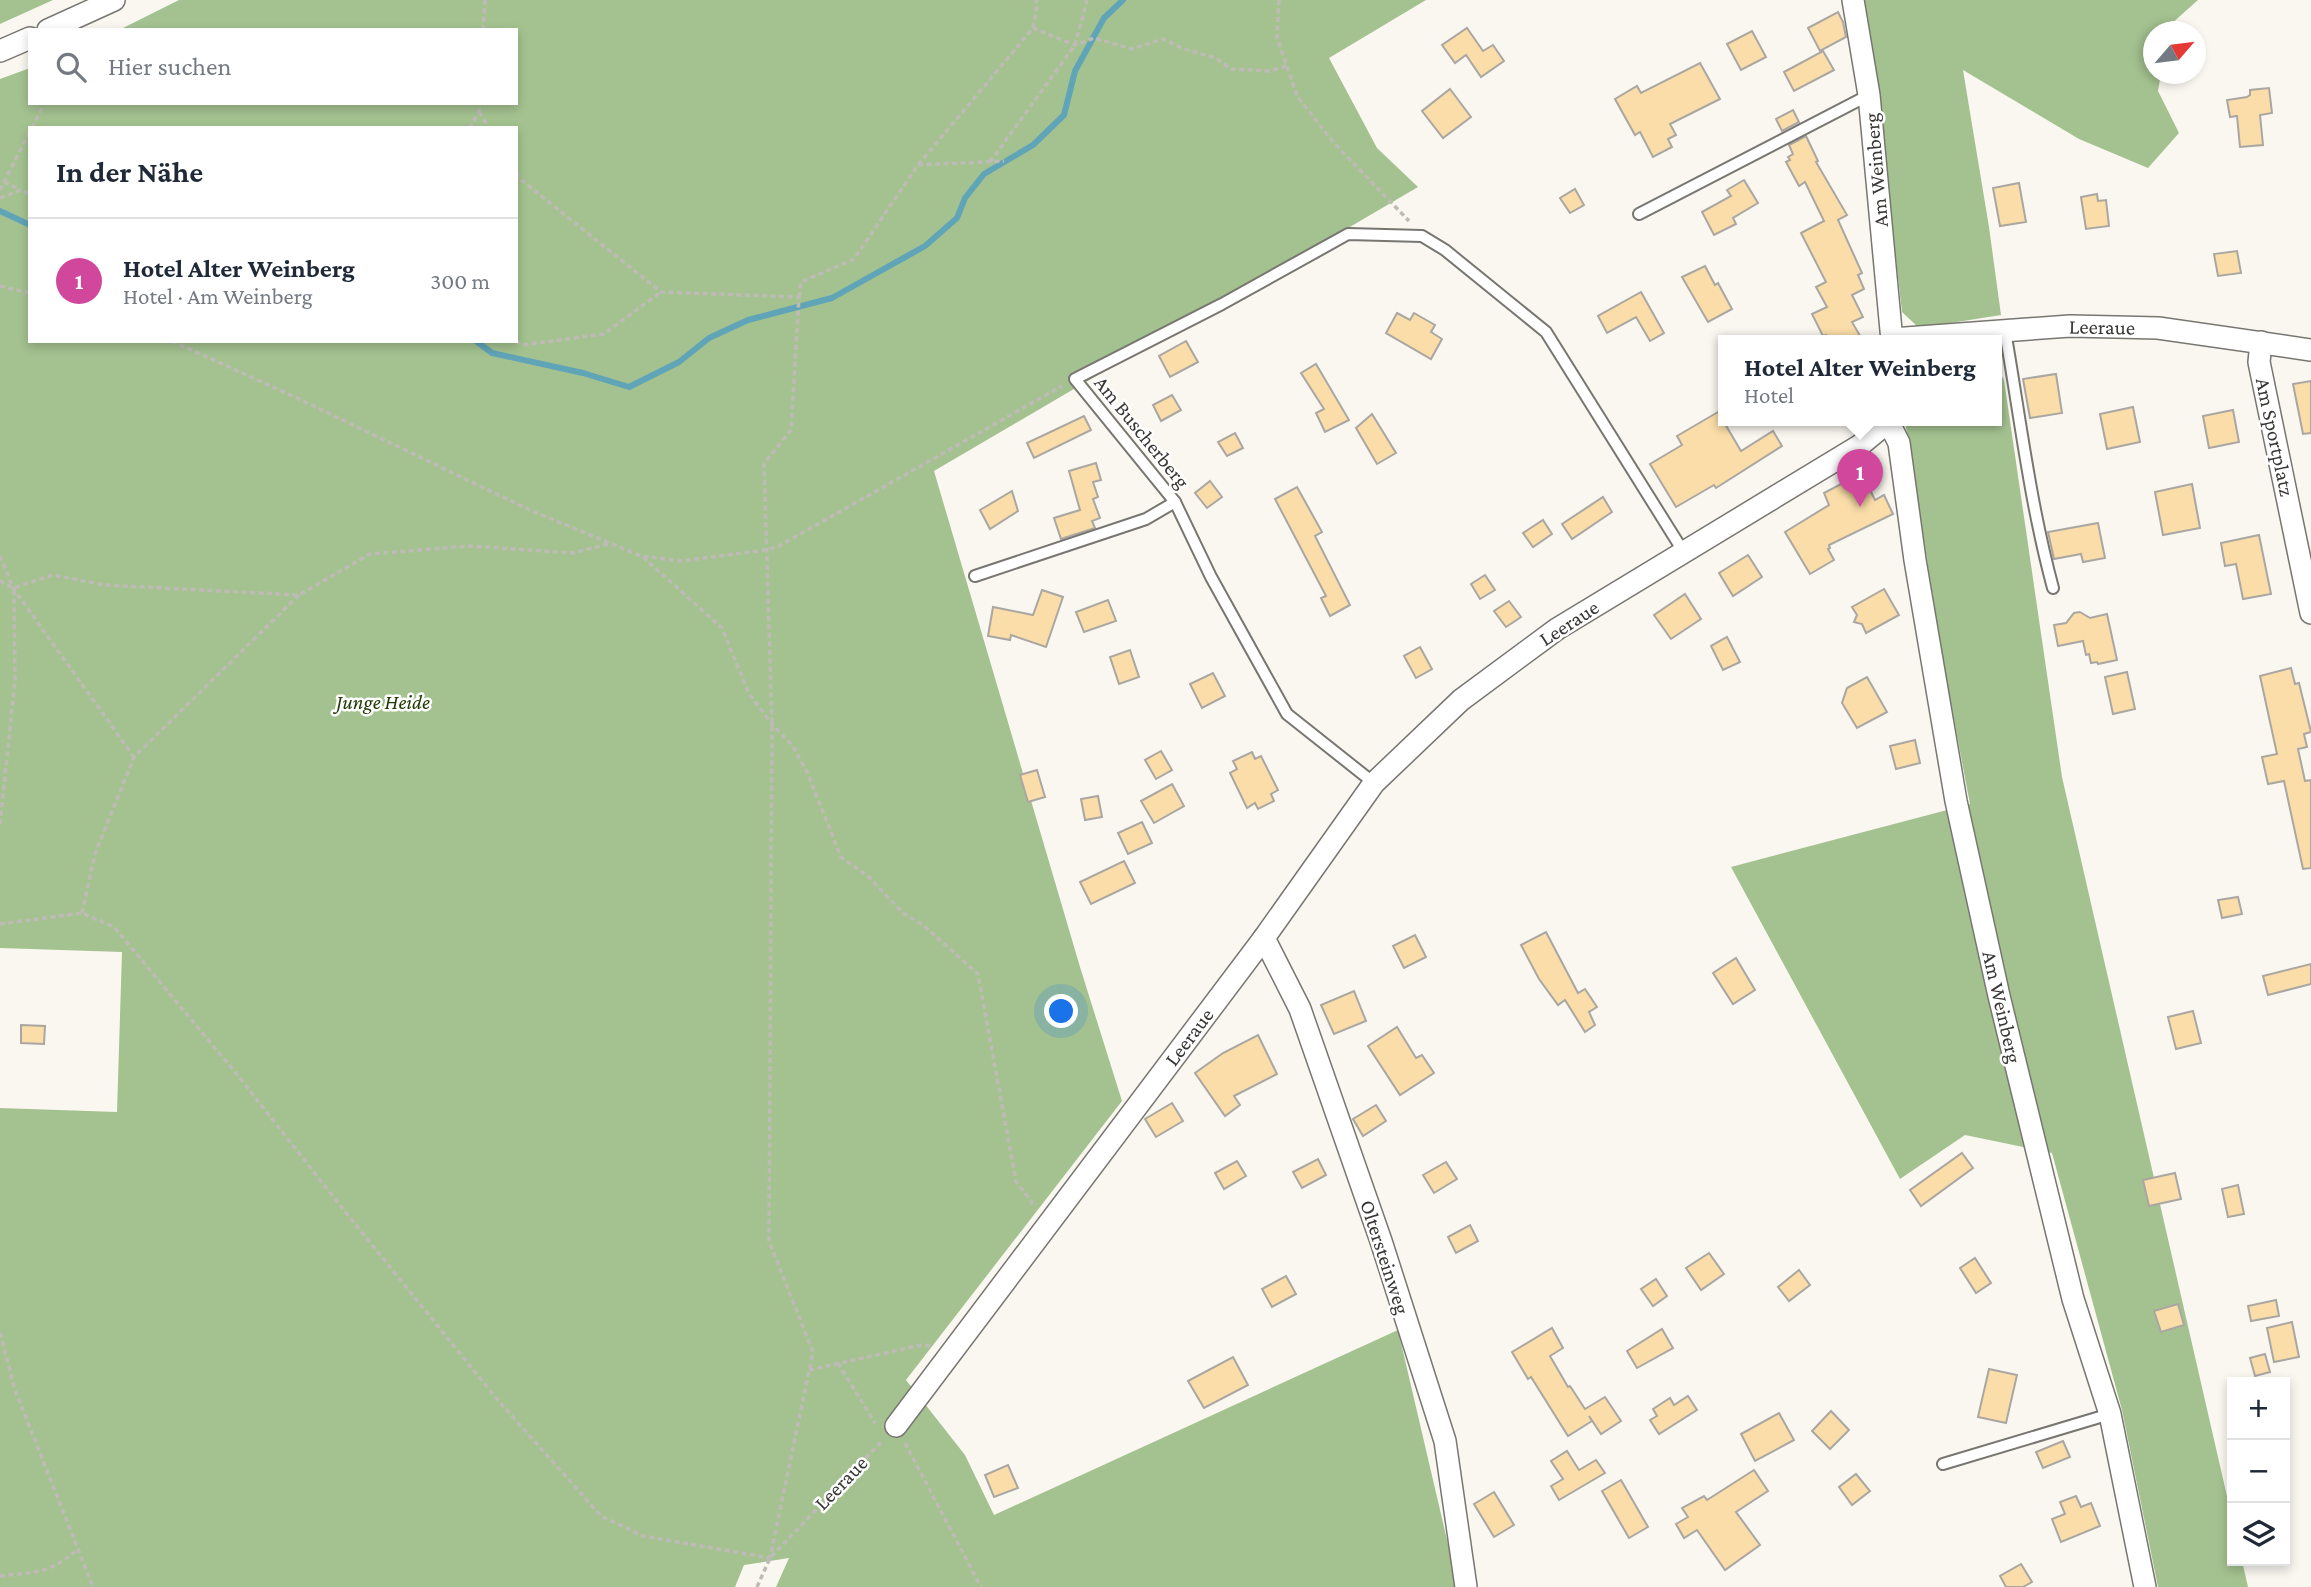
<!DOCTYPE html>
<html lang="de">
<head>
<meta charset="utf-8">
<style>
	body { margin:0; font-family:"Crimson Pro",serif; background:#f2f2f3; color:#1f2937 }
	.controls { position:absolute; right:21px; bottom:21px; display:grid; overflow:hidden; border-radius:0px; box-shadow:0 4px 10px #0003 }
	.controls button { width:63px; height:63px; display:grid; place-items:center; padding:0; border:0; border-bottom:2px solid #e0e1e3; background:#fff; color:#1f2937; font:35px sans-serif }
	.compass { position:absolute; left:2143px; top:21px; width:63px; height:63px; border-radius:50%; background:#fff; box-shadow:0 4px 10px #0003; rotate:62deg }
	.you { position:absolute; left:1062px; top:1012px; width:24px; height:24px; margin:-18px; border:5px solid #fff; border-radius:50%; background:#1a73e8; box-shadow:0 0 0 10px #1a73e833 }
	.badge { display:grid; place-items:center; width:46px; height:46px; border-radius:50%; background:#b45309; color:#fff; font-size:23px; font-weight:700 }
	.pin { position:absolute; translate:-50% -58px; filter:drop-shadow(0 2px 4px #0008) }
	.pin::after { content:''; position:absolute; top:37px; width:24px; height:21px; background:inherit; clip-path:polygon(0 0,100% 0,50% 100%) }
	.popup { position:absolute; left:1718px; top:335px; width:284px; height:91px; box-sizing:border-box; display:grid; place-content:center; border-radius:0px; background:#fff; filter:drop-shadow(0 2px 5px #0005); font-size:23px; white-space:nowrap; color:#747a83 }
	.popup b { font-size:26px; color:#1f2937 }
	.popup::after { content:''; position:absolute; left:50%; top:100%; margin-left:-14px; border:14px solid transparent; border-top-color:#fff }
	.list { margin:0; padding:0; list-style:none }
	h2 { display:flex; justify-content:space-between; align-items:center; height:91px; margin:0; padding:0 28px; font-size:30px }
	h2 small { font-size:23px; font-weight:400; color:#747a83 }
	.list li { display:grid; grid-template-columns:46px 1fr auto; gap:21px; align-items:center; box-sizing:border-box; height:126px; padding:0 28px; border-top:2px solid #e0e1e3 }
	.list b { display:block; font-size:26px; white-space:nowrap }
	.list p { margin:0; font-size:23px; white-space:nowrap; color:#747a83 }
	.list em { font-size:23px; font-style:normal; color:#747a83 }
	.icon { flex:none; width:38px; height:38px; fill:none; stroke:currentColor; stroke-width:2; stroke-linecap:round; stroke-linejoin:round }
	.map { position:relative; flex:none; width:2311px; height:1587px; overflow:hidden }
	.search { position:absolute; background:#fff; box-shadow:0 4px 10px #0003; left:28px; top:28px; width:490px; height:77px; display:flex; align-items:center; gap:18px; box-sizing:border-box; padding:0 24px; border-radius:0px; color:#747a83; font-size:26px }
	.panel { position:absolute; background:#fff; box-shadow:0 4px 10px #0003; left:28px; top:126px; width:490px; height:217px; border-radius:0px }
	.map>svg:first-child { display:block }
	.forest { fill:#a4c290; fill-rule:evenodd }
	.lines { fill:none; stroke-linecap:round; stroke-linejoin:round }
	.stream { stroke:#60a4b8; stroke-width:6 }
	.building { fill:#fadda8; stroke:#aaa7a2; stroke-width:2 }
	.lane-casing { stroke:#787671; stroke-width:14 }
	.street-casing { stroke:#787671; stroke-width:24 }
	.path { stroke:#bebbb6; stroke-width:3.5; stroke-dasharray:5 3.5; stroke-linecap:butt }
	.lane { stroke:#fff; stroke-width:10 }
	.street { stroke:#fff; stroke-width:21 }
	.labels { text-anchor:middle; stroke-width:5; stroke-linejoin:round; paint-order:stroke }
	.street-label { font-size:21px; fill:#393735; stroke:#fff }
	.park-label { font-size:21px; font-style:italic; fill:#203a04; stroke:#fff }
</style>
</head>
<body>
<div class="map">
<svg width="2311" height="1587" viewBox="0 0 2311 1587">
	<rect width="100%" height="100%" fill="#faf7f1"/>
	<g class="forest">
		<path d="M 0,0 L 53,0 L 0,24 Z"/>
		<path d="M 179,0 L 1426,0 L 1329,58 L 1377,148 L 1418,187 L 934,471 L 1080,967 L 1122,1101 L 906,1380 L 965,1455 L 994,1515 L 1398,1330 L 1458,1587 L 776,1587 L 789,1558 L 744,1565 L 735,1587 L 0,1587 L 0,1108 L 117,1112 L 122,952 L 0,948 L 0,79 L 30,68 L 30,103 L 516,103 L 516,30 L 119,30 ZM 30,128 L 516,128 L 516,341 L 30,341 Z"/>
		<path d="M 1861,0 L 2198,0 L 2170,25 L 2168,31 L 2154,32 L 2154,74 L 2161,74 L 2158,91 L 2179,133 L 2148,168 L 2079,139 L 1963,70 L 1989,227 L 2001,315 L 1919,328 L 1902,312 L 1878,102 Z"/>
		<path d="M 1997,367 L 2004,380 L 2062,777 L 2232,1518 L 2232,1561 L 2242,1561 L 2248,1587 L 2158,1587 L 2122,1410 L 2052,1153 L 1965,1135 L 1900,1179 L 1731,867 L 1970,804 L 1944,667 L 1905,421 L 1996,421 Z"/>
	</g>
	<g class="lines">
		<g class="stream">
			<path d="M 0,211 L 30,225"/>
			<path d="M 476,341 L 492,353 L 583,373 L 629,387 L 679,362 L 709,338 L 748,320 L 832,298 L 925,246 L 957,218 L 965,198 L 984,174 L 1033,145 L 1064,115 L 1075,71 L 1104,18 L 1123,0"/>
		</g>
	</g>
	<g class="building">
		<path d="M 1838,12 L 1843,22 L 1846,37 L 1820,51 L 1808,28 Z"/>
		<path d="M 1467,28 L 1483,51 L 1493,45 L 1504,61 L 1481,77 L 1466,55 L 1455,63 L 1442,45 Z"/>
		<path d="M 1752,31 L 1766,57 L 1741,70 L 1727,44 Z"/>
		<path d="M 1823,51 L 1834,70 L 1794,91 L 1784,72 Z"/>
		<path d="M 1700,63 L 1720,99 L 1670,124 L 1676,135 L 1668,139 L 1672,147 L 1653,157 L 1640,132 L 1635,135 L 1615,99 L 1637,86 L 1641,93 Z"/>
		<path d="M 2269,88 L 2272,113 L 2260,115 L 2263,145 L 2240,147 L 2237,116 L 2230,117 L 2227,100 L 2247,97 L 2250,95 L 2250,90 Z"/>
		<path d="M 1450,89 L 1471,117 L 1443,138 L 1422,111 Z"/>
		<path d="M 1793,110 L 1799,122 L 1782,131 L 1776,119 Z"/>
		<path d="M 1806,136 L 1818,161 L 1816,162 L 1847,215 L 1838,220 L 1862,273 L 1858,275 L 1864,289 L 1852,295 L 1863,317 L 1852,322 L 1863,341 L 1829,341 L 1826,335 L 1823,336 L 1812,314 L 1827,307 L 1816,287 L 1826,282 L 1801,233 L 1824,221 L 1805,182 L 1799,186 L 1786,162 L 1790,160 L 1788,157 L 1793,154 L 1789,145 Z"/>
		<path d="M 1744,180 L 1758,203 L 1733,218 L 1736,224 L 1714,235 L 1702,212 L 1731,196 L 1727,190 Z"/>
		<path d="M 2019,183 L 2026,222 L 2000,226 L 1993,188 Z"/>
		<path d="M 1575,189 L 1584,205 L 1570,213 L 1560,198 Z"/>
		<path d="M 2097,194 L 2098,201 L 2106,200 L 2109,226 L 2086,229 L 2081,197 Z"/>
		<path d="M 2237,251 L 2241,273 L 2218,276 L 2214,254 Z"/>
		<path d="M 1705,266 L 1715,285 L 1718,283 L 1732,309 L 1708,322 L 1682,277 Z"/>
		<path d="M 1641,292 L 1664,333 L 1650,341 L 1636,317 L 1607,333 L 1598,316 Z"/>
		<path d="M 1397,313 L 1410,320 L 1414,313 L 1435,325 L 1431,332 L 1442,339 L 1431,359 L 1386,333 Z"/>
		<path d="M 1186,341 L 1198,362 L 1170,377 L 1159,356 Z"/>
		<path d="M 1316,364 L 1349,420 L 1325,432 L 1316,413 L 1324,409 L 1301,373 Z"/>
		<path d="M 2056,374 L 2062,413 L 2030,418 L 2023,379 Z"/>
		<path d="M 2311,381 L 2311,433 L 2303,434 L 2293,384 Z"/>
		<path d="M 1172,395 L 1181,410 L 1161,421 L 1153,405 Z"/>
		<path d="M 2133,407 L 2140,442 L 2107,449 L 2100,414 Z"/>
		<path d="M 2233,410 L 2239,442 L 2209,448 L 2203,416 Z"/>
		<path d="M 1718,412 L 1741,451 L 1773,431 L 1782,446 L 1716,488 L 1714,485 L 1676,507 L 1650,464 L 1682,445 L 1677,436 Z"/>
		<path d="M 1372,414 L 1396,453 L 1377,464 L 1356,428 Z"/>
		<path d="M 1084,416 L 1091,430 L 1034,458 L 1027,443 Z"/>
		<path d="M 1235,433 L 1243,448 L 1227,456 L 1218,442 Z"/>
		<path d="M 1096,463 L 1101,480 L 1093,482 L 1098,497 L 1093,499 L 1100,518 L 1092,521 L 1095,528 L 1061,539 L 1054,518 L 1080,510 L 1069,471 Z"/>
		<path d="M 1862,473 L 1875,500 L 1884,495 L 1893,514 L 1829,545 L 1830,548 L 1828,549 L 1834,560 L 1810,574 L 1785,532 L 1829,505 L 1824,493 Z"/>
		<path d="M 1210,481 L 1222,497 L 1207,508 L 1195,493 Z"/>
		<path d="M 2192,484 L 2200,528 L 2163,535 L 2155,492 Z"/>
		<path d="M 1297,487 L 1322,532 L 1315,536 L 1350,605 L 1330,616 L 1321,598 L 1326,596 L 1275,499 Z"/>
		<path d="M 1012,491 L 1018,511 L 990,529 L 980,510 Z"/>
		<path d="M 1603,497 L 1612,512 L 1572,539 L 1562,524 Z"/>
		<path d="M 1543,520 L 1552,534 L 1533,547 L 1523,533 Z"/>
		<path d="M 2098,523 L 2105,558 L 2083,562 L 2081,554 L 2054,559 L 2048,532 Z"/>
		<path d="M 2259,535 L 2271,594 L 2243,599 L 2236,564 L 2225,566 L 2221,543 Z"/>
		<path d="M 1748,555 L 1762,577 L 1733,596 L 1719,573 Z"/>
		<path d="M 1485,575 L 1495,590 L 1480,599 L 1471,584 Z"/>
		<path d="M 1884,589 L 1899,615 L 1866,633 L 1862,624 L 1854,622 L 1857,615 L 1852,607 Z"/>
		<path d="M 1042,590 L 1063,597 L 1046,647 L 1011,635 L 1010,640 L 988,636 L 993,607 L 1033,615 Z"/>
		<path d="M 1685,594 L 1701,619 L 1671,639 L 1654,615 Z"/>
		<path d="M 1108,600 L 1116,621 L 1084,632 L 1076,612 Z"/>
		<path d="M 1509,601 L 1521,617 L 1506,627 L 1494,611 Z"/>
		<path d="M 2080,612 L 2090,618 L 2107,614 L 2117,660 L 2098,664 L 2097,662 L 2091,663 L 2089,654 L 2086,655 L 2083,641 L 2058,646 L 2054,625 L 2066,623 L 2074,613 Z"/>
		<path d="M 1727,637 L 1740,662 L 1723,670 L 1711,646 Z"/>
		<path d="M 1420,647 L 1432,669 L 1416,678 L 1404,656 Z"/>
		<path d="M 1130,650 L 1139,677 L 1119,684 L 1110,657 Z"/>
		<path d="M 2291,668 L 2295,684 L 2299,683 L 2311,732 L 2304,734 L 2307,747 L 2298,749 L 2305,781 L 2311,780 L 2311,868 L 2303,869 L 2284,781 L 2268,784 L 2262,757 L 2277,754 L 2260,676 Z"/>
		<path d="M 2127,672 L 2135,709 L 2113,714 L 2105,677 Z"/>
		<path d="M 1213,673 L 1225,696 L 1202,708 L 1190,684 Z"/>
		<path d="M 1867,677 L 1887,712 L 1857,728 L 1842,703 L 1847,688 Z"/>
		<path d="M 1915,740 L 1920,763 L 1896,769 L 1890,746 Z"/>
		<path d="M 1161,751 L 1172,770 L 1156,779 L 1145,760 Z"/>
		<path d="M 1252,752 L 1255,759 L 1261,756 L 1278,790 L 1271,794 L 1274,801 L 1258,809 L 1255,803 L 1247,808 L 1230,773 L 1237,769 L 1233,761 Z"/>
		<path d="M 1037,770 L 1045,797 L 1028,802 L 1020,775 Z"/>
		<path d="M 1172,784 L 1184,806 L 1154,823 L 1141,801 Z"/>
		<path d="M 1098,796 L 1102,817 L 1085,820 L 1081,799 Z"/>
		<path d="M 1142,822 L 1152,843 L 1128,854 L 1118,833 Z"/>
		<path d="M 1124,861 L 1135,883 L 1091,904 L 1080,882 Z"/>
		<path d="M 2238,897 L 2242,914 L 2222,918 L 2218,900 Z"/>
		<path d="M 1546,932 L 1578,993 L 1585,989 L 1597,1007 L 1589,1012 L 1595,1025 L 1585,1032 L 1565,1000 L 1558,1005 L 1539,979 L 1521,945 Z"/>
		<path d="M 1415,935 L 1426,957 L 1404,968 L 1393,946 Z"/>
		<path d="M 1736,958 L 1755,990 L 1733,1004 L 1713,973 Z"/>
		<path d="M 2311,964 L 2311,984 L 2268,995 L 2263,976 Z"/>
		<path d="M 1354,991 L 1366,1021 L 1334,1034 L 1321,1005 Z"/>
		<path d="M 2193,1011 L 2201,1043 L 2176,1049 L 2168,1017 Z"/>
		<path d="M 21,1025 L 45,1026 L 44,1044 L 21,1043 Z"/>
		<path d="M 1397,1027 L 1416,1058 L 1422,1055 L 1434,1073 L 1400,1095 L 1368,1046 Z"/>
		<path d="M 1258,1035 L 1277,1074 L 1234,1096 L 1240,1105 L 1225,1116 L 1195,1073 L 1223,1053 Z"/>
		<path d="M 1172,1103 L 1183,1121 L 1156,1137 L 1145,1119 Z"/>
		<path d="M 1376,1105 L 1386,1121 L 1363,1136 L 1353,1119 Z"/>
		<path d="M 1962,1153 L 1973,1168 L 1921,1206 L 1910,1190 Z"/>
		<path d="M 1318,1159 L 1326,1175 L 1302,1188 L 1293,1172 Z"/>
		<path d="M 1237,1161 L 1246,1176 L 1224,1189 L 1215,1173 Z"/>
		<path d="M 1446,1162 L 1457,1179 L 1434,1193 L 1423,1175 Z"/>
		<path d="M 2175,1173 L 2181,1199 L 2149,1206 L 2143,1180 Z"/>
		<path d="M 2238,1185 L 2244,1214 L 2228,1217 L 2222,1189 Z"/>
		<path d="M 1470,1225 L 1478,1241 L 1456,1253 L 1448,1237 Z"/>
		<path d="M 1709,1253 L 1724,1274 L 1701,1290 L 1686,1268 Z"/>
		<path d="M 1975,1258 L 1991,1283 L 1976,1293 L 1960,1268 Z"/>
		<path d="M 1799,1270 L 1810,1285 L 1789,1301 L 1778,1287 Z"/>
		<path d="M 1286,1276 L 1296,1294 L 1272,1307 L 1262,1289 Z"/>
		<path d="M 1656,1279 L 1667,1296 L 1653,1306 L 1641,1289 Z"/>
		<path d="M 2276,1300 L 2279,1316 L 2251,1321 L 2248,1306 Z"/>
		<path d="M 2178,1304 L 2184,1325 L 2161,1332 L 2154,1311 Z"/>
		<path d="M 2292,1322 L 2299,1357 L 2274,1362 L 2267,1328 Z"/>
		<path d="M 1552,1328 L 1563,1348 L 1550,1356 L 1568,1387 L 1570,1386 L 1585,1409 L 1605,1397 L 1621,1421 L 1601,1434 L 1589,1416 L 1592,1421 L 1568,1436 L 1531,1377 L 1528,1379 L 1512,1352 Z"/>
		<path d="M 1662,1329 L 1673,1348 L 1637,1368 L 1627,1351 Z"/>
		<path d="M 2265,1354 L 2270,1372 L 2255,1376 L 2250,1358 Z"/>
		<path d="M 1233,1357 L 1248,1385 L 1204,1408 L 1188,1381 Z"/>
		<path d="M 1989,1369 L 2017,1375 L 2006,1423 L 1978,1417 Z"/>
		<path d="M 1688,1396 L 1697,1410 L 1659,1434 L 1650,1420 L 1657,1416 L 1653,1409 L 1670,1398 L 1674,1405 Z"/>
		<path d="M 1831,1411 L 1849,1430 L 1830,1449 L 1812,1431 Z"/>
		<path d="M 1779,1413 L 1794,1440 L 1755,1461 L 1741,1434 Z"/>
		<path d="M 2063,1441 L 2070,1457 L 2043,1468 L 2036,1452 Z"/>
		<path d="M 1567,1451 L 1579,1470 L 1596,1460 L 1605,1473 L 1559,1500 L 1551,1486 L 1563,1479 L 1551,1461 Z"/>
		<path d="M 1008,1465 L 1018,1488 L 994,1497 L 985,1475 Z"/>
		<path d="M 1754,1470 L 1768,1491 L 1736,1512 L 1760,1545 L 1725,1570 L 1697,1530 L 1684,1538 L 1676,1524 L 1688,1517 L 1682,1508 L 1704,1496 L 1707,1500 Z"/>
		<path d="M 1856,1474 L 1870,1491 L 1852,1505 L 1839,1487 Z"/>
		<path d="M 1621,1480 L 1648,1527 L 1629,1538 L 1602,1491 Z"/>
		<path d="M 1494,1492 L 1514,1525 L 1494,1537 L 1474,1504 Z"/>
		<path d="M 2076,1496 L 2081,1507 L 2091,1503 L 2100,1526 L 2061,1542 L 2052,1519 L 2065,1514 L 2060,1502 Z"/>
		<path d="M 2021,1564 L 2032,1582 L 2023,1587 L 2006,1587 L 2000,1576 Z"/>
	</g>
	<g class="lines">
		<defs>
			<g id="lane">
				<path d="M 1639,214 L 1869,95"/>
				<path d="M 2005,331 C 2020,417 2030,503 2053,588"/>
				<path d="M 975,576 L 1146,519 L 1175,502"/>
				<path d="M 1374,783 L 1287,714 L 1211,577 L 1175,502 L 1075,379 L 1222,304 L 1348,234 L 1422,236 L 1445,250 L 1546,332 L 1683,551"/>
				<path d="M 1943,1464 L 2110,1414"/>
			</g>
			<g id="street">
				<path d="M 1853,0 L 1869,95 L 1892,341"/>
				<path d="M 48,30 L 114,0"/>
				<path d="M 0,51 L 30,38"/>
				<path d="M 1892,339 L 2070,326 L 2116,327 L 2158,328 L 2311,350"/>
				<path d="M 2261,342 L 2259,362 L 2311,613"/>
				<path d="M 1888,421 L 1899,443 L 1915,560 L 1956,801 L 1999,996 L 2073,1299 L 2110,1414 L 2145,1587"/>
				<path d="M 1264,938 L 1300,1009 L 1381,1241 L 1445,1441 L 1466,1587"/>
				<path d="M 896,1426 L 1264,938 L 1374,783 L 1461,700 L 1557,629 L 1859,446 L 1888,422"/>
			</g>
		</defs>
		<use href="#lane" class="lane-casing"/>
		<use href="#street" class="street-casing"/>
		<g class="path">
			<path d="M 1279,0 L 1277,38 L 1297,96 L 1334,143 L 1409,221"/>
			<path d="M 1033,28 L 1075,45 L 1094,38 L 1132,49 L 1163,39 L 1184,49 L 1216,58 L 1231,69 L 1270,71 L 1287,66"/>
			<path d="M 483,30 L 485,0"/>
			<path d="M 479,112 L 489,128"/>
			<path d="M 32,128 L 44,103"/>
			<path d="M 469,128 L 479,112 L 479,103"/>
			<path d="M 990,162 L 1075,45 L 1087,0"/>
			<path d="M 918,165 L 1004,161"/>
			<path d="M 516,173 L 520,179 L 661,292 L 799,297 L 791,430 L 764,464 L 772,724 L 769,1241 L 813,1352 L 770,1558"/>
			<path d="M 4,182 L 21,190"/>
			<path d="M 0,190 L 30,131"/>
			<path d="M 0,198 L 21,190 L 30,194"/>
			<path d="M 0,286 L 30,293"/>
			<path d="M 799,297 L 801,282 L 854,259 L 918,165 L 1033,28 L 1037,5 L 1036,0"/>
			<path d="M 172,341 L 297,398 L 530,510 L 641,556 L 681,561 L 766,550 L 779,546 L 1062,386"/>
			<path d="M 516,341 L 522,345 L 604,334 L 661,292"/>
			<path d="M 0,556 L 13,588 L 134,757"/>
			<path d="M 643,557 L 722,628 L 749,694 L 772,724 L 792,745 L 807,772 L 841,857 L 869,877 L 903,913 L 923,925 L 978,974 L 1016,1181 L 1031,1201 L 1033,1208"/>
			<path d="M 0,581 L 13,588 L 53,575 L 104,585 L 299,595 L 370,554 L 470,546 L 573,553 L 608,544"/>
			<path d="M 0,824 L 15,681 L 14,590"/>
			<path d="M 82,913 L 95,854 L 134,757 L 299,595"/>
			<path d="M 0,924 L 82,913 L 114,927 L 235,1072 L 347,1214 L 497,1399 L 601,1516 L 643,1536 L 770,1558"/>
			<path d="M 0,1333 L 15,1390 L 93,1587"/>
			<path d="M 838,1363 L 875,1423"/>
			<path d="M 809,1370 L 921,1345 L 931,1346"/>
			<path d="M 905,1443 L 981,1587"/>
			<path d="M 0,1576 C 35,1572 50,1574 78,1549"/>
			<path d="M 757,1587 L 770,1558 L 882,1441"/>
		</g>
		<use href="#lane" class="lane"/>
		<use href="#street" class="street"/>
	</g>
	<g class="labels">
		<g class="street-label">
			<text transform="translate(1876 170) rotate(-95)" y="7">Am Weinberg</text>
			<text transform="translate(2102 327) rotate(1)" y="7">Leeraue</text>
			<text transform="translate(1142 432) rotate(51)" y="7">Am Buscherberg</text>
			<text transform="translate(2275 437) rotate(78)" y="7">Am Sportplatz</text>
			<text transform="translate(1569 623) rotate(-33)" y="7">Leeraue</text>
			<text transform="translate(2002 1007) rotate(77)" y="7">Am Weinberg</text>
			<text transform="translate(1189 1037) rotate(-53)" y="7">Leeraue</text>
			<text transform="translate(1385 1257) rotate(72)" y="7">Oltersteinweg</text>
			<text transform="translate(841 1483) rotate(-46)" y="7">Leeraue</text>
		</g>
		<g class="park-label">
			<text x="383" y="709">Junge Heide</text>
		</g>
	</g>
</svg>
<div class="controls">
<button>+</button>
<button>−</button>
<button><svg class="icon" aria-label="layers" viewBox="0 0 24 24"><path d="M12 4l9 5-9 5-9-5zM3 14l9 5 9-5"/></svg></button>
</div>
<svg class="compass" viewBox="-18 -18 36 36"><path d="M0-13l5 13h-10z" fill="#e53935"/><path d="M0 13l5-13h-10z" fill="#747a83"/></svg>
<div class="you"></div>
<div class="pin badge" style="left:1860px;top:507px;background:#d1479c">1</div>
<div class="popup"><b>Hotel Alter Weinberg</b>Hotel</div>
<div class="search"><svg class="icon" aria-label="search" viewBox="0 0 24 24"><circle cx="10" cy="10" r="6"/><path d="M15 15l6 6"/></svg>Hier suchen</div>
<section class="panel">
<h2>In der Nähe<small></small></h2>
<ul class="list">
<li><span class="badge" style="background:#d1479c">1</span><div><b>Hotel Alter Weinberg</b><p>Hotel · Am Weinberg</p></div><em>300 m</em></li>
</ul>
</section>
</div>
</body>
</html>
